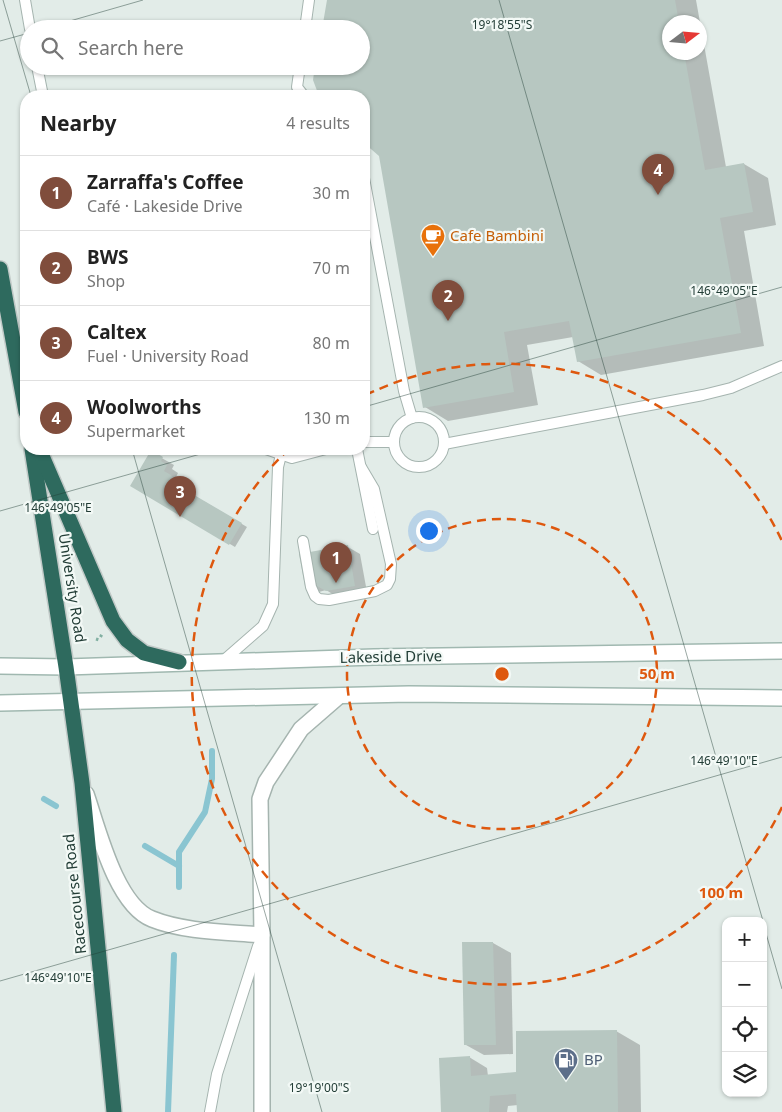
<!DOCTYPE html>
<html lang="en">
<head>
<meta charset="utf-8">
<style>
	body { margin:0; font-family:"Noto Sans",sans-serif; background:#f2f2f2; color:#222 }
	.controls { position:absolute; right:15px; bottom:15px; display:grid; overflow:hidden; border-radius:10px; box-shadow:0 1px 4px #0004 }
	.controls button { width:45px; height:45px; display:grid; place-items:center; padding:0; border:0; border-bottom:1px solid #e0e0e0; background:#fff; color:#222; font:25px sans-serif }
	.compass { position:absolute; left:662px; top:15px; width:45px; height:45px; border-radius:50%; background:#fff; box-shadow:0 1px 4px #0004; rotate:74deg }
	.you { position:absolute; left:428px; top:530px; width:18px; height:18px; margin:-12px; border:4px solid #fff; border-radius:50%; background:#1a73e8; box-shadow:0 0 0 8px #1a73e833 }
	.badge { display:grid; place-items:center; width:32px; height:32px; border-radius:50%; background:#804d3c; color:#fff; font-size:16px; font-weight:700 }
	.pin { position:absolute; translate:-50% -41px; filter:drop-shadow(0 1px 2px #0008) }
	.pin::after { content:''; position:absolute; top:26px; width:18px; height:15px; background:inherit; clip-path:polygon(0 0,100% 0,50% 100%) }
	.list { margin:0; padding:0; list-style:none }
	h2 { display:flex; justify-content:space-between; align-items:center; height:65px; margin:0; padding:0 20px; font-size:21px }
	h2 small { font-size:16px; font-weight:400; color:#767676 }
	.list li { display:grid; grid-template-columns:32px 1fr auto; gap:15px; align-items:center; box-sizing:border-box; height:75px; padding:0 20px; border-top:1px solid #e0e0e0 }
	.list b { display:block; font-size:19px; white-space:nowrap }
	.list p { margin:0; font-size:16px; white-space:nowrap; color:#767676 }
	.list em { font-size:16px; font-style:normal; color:#767676 }
	.icon { flex:none; width:28px; height:28px; fill:none; stroke:currentColor; stroke-width:2; stroke-linecap:round; stroke-linejoin:round }
	.map { position:relative; flex:none; width:782px; height:1112px; overflow:hidden }
	.search { position:absolute; background:#fff; box-shadow:0 1px 4px #0004; left:20px; top:20px; width:350px; height:55px; display:flex; align-items:center; gap:12px; box-sizing:border-box; padding:0 18px; border-radius:28px; color:#767676; font-size:19px }
	.panel { position:absolute; background:#fff; box-shadow:0 1px 4px #0004; left:20px; top:90px; width:350px; height:365px; border-radius:20px }
	.map>svg:first-child { display:block }
	.shadow { fill:#0003; fill-rule:evenodd }
	.lines { fill:none; stroke-linecap:round; stroke-linejoin:round }
	.stream { stroke:#8ac5d1; stroke-width:6 }
	.building { fill:#b7c7c1 }
	.lane-casing { stroke:#a5b4af; stroke-width:12 }
	.street-casing { stroke:#a5b4af; stroke-width:18 }
	.secondary-casing { stroke:#a0b8b0; stroke-width:18 }
	.highway-casing { stroke:#c1c9c7; stroke-width:18 }
	.path { stroke:#82b0a2; stroke-width:3; stroke-dasharray:2.5 4; stroke-linecap:butt }
	.lane { stroke:#fff; stroke-width:10 }
	.street { stroke:#fff; stroke-width:15 }
	.secondary { stroke:#fff; stroke-width:15 }
	.highway { stroke:#2e6a5e; stroke-width:15 }
	.ticks { fill:none; stroke:#223d36; stroke-width:1; stroke-opacity:0.45 }
	.ring { fill:none; stroke:#de580e; stroke-width:2.5; stroke-dasharray:9 6 }
	.labels { text-anchor:middle; stroke-width:4.5; stroke-linejoin:round; paint-order:stroke }
	.food-label { font-size:15px; fill:#c56008; stroke:#f3f9f6; text-anchor:start }
	.street-label { font-size:15px; fill:#223d36; stroke:#f3f9f6 }
	.service-label { font-size:15px; fill:#4e5e75; stroke:#f3f9f6; text-anchor:start }
	.ticks-label { font-size:12px; text-anchor:middle; fill:#223d36; stroke:#f3f9f6; stroke-width:4.5; stroke-linejoin:round; paint-order:stroke }
	.centre { fill:#de580e; stroke:#f3f9f6; stroke-width:2.5 }
	.ring-label { font-size:15px; text-anchor:middle; font-weight:bold; fill:#de580e; stroke:#f3f9f6; stroke-width:4.5; stroke-linejoin:round; paint-order:stroke }
</style>
</head>
<body>
<div class="map">
<svg width="782" height="1112" viewBox="0 0 782 1112">
	<rect width="100%" height="100%" fill="#e2ece8"/>
	<g class="shadow">
		<path d="M 328,0 L 696,0 L 726,167 L 744,164 L 768,178 L 776,225 L 744,231 L 764,346 L 601,375 L 578,361 L 573,337 L 527,345 L 538,405 L 448,421 L 425,407 L 380,155 L 364,142 L 364,96 L 320,96 L 314,79 L 361,66 L 361,29 ZM 670,22 L 700,22 L 700,52 L 670,52 Z"/>
		<path d="M 151,452 L 174,465 L 172,469 L 178,473 L 175,479 L 183,489 L 247,527 L 235,547 L 156,500 Z"/>
		<path d="M 348,547 L 360,554 L 367,592 L 339,598 L 326,590 L 319,592 L 307,585 Z"/>
		<path d="M 493,943 L 511,953 L 513,1054 L 484,1055 L 466,1045 Z"/>
		<path d="M 616,1031 L 640,1045 L 641,1112 L 518,1112 L 518,1105 L 508,1106 L 507,1112 L 442,1112 L 469,1057 L 487,1068 L 488,1076 L 517,1073 Z"/>
	</g>
	<g class="lines">
		<g class="stream">
			<path d="M 44,799 L 56,806"/>
			<path d="M 145,846 L 179,866"/>
			<path d="M 179,887 L 179,852 L 205,812 L 212,779 L 212,751"/>
			<path d="M 168,1112 L 174,955"/>
		</g>
	</g>
	<g class="building">
		<path d="M 327,0 L 675,0 L 679,22 L 670,22 L 670,52 L 684,52 L 705,170 L 744,163 L 753,212 L 720,218 L 741,333 L 577,362 L 569,321 L 504,332 L 514,392 L 423,408 L 379,156 L 364,143 L 364,96 L 319,96 L 313,80 L 315,66 L 361,66 L 361,29 L 322,29 Z"/>
		<path d="M 151,450 L 163,457 L 161,461 L 167,465 L 164,471 L 171,475 L 177,485 L 242,523 L 229,545 L 130,486 Z"/>
		<path d="M 348,545 L 355,586 L 326,591 L 317,586 L 317,583 L 305,586 L 299,554 Z"/>
		<path d="M 462,942 L 493,942 L 496,1045 L 464,1045 Z"/>
		<path d="M 617,1030 L 618,1112 L 517,1112 L 516,1094 L 490,1096 L 489,1112 L 441,1112 L 439,1058 L 470,1056 L 471,1076 L 516,1072 L 516,1031 Z"/>
	</g>
	<g class="lines">
		<defs>
			<g id="lane">
				<path d="M 25,0 L 30,29"/>
				<path d="M 305,29 L 309,0"/>
				<path d="M 37,66 L 43,96"/>
				<path d="M 300,66 L 297,87 L 304,96"/>
				<path d="M 364,178 L 404,391 L 412,418"/>
				<circle cx="419" cy="442" r="25"/>
				<path d="M 364,442 L 394,442"/>
				<path d="M 444,444 L 703,395 L 731,388 L 782,366"/>
				<path d="M 266,449 L 292,458 L 326,449"/>
				<path d="M 357,449 L 373,529"/>
				<path d="M 303,541 L 311,587 L 315,596 L 319,599 L 329,600 L 375,591 L 387,585 L 390,579 L 391,564 L 374,489 L 361,467"/>
				<path d="M 223,661 L 263,626 L 273,604 L 278,467 L 281,455"/>
				<path d="M 210,1112 L 217,1074 L 258,946"/>
			</g>
			<g id="street">
				<path d="M 86,794 C 98,829 116,905 152,919 C 184,932 228,932 262,935 L 262,1112"/>
				<path d="M 262,935 L 260,799 L 266,782 L 301,729 L 339,696"/>
			</g>
			<g id="secondary">
				<path d="M 0,666 L 66,667 L 374,657 L 782,651"/>
				<path d="M 0,703 L 409,694 L 782,698"/>
			</g>
			<g id="highway">
				<path d="M 0,269 L 26,412"/>
				<path d="M 32,449 L 66,667 L 82,783 L 114,1112"/>
				<path d="M 39,449 L 113,621 L 127,640 L 144,653 L 179,662"/>
			</g>
		</defs>
		<use href="#lane" class="lane-casing"/>
		<use href="#street" class="street-casing"/>
		<use href="#secondary" class="secondary-casing"/>
		<use href="#highway" class="highway-casing"/>
		<path class="path" d="M 96,639 L 99,640 L 102,634"/>
		<use href="#lane" class="lane"/>
		<use href="#street" class="street"/>
		<use href="#secondary" class="secondary"/>
		<use href="#highway" class="highway"/>
	</g>
	<path class="ticks" d="M 3,0 L 31,96M 499,0 L 763,921M 42,29 L 143,0M 0,41 L 29,33M 364,407 L 782,287M 132,449 L 322,1112M 0,511 L 218,449M 763,923 L 782,989M 0,981 L 782,757"/>
	<g class="ring">
		<circle cx="502" cy="674" r="155"/>
		<path d="M782 807A310 310 0 1 1 289 449M366 395A310 310 0 0 1 782 541"/>
	</g>
	<defs>
		<symbol id="cafe-pin" viewBox="-11 -11 22 30"><path d="M0 17L-7.5 6A9.5 9.5 0 1 1 7.5 6Z" fill="#e8710a" stroke="#f3f9f6"/><path d="M-5.5-4.5H6V0H3Q3 3.5 0 3.5H-2.5Q-5.5 3.5-5.5 0ZM3-3.2v2h1.7v-2ZM-6 4.5H4V6H-6Z" fill="#fff"/></symbol>
		<symbol id="fuel-pin" viewBox="-11 -11 22 30"><path d="M0 17L-7.5 6A9.5 9.5 0 1 1 7.5 6Z" fill="#5c6f8a" stroke="#f3f9f6"/><path d="M-5.5-6h7V0h2V4h1.3V-2.5L3-4.5l.8-.8L6-3V5H2.5V1h-1V6h-7ZM-4.2-4.7v3.2H.2V-4.7Z" fill="#fff"/></symbol>
	</defs>
	<g fill-rule="evenodd">
		<use href="#cafe-pin" x="419" y="222" width="28" height="38"/>
		<use href="#fuel-pin" x="552" y="1046" width="28" height="38"/>
	</g>
	<g class="labels">
		<g class="food-label">
			<text x="450" y="241">Cafe Bambini</text>
		</g>
		<g class="street-label">
			<text transform="translate(72 588) rotate(81)" y="5">University Road</text>
			<text transform="translate(391 657) rotate(-1)" y="5">Lakeside Drive</text>
			<text transform="translate(75 894) rotate(-96)" y="5">Racecourse Road</text>
		</g>
		<g class="service-label">
			<text x="584" y="1065">BP</text>
		</g>
	</g>
	<g class="ticks-label">
		<text x="502" y="29">19°18'55"S</text>
		<text x="724" y="295">146°49'05"E</text>
		<text x="58" y="512">146°49'05"E</text>
		<text x="724" y="765">146°49'10"E</text>
		<text x="58" y="982">146°49'10"E</text>
		<text x="319" y="1092">19°19'00"S</text>
	</g>
	<circle cx="502" cy="674" r="8" class="centre"/>
	<g class="ring-label">
		<text x="657" y="679">50 m</text>
		<text x="721" y="898">100 m</text>
	</g>
</svg>
<div class="controls">
<button>+</button>
<button>−</button>
<button><svg class="icon" aria-label="locate" viewBox="0 0 24 24"><circle cx="12" cy="12" r="6"/><path d="M12 2v4M12 18v4M2 12h4M18 12h4"/></svg></button>
<button><svg class="icon" aria-label="layers" viewBox="0 0 24 24"><path d="M12 4l9 5-9 5-9-5zM3 14l9 5 9-5"/></svg></button>
</div>
<svg class="compass" viewBox="-18 -18 36 36"><path d="M0-13l5 13h-10z" fill="#e53935"/><path d="M0 13l5-13h-10z" fill="#767676"/></svg>
<div class="you"></div>
<div class="pin badge" style="left:336px;top:583px">1</div>
<div class="pin badge" style="left:448px;top:321px">2</div>
<div class="pin badge" style="left:180px;top:517px">3</div>
<div class="pin badge" style="left:658px;top:195px">4</div>
<div class="search"><svg class="icon" aria-label="search" viewBox="0 0 24 24"><circle cx="10" cy="10" r="6"/><path d="M15 15l6 6"/></svg>Search here</div>
<section class="panel">
<h2>Nearby<small>4 results</small></h2>
<ul class="list">
<li><span class="badge">1</span><div><b>Zarraffa's Coffee</b><p>Café · Lakeside Drive</p></div><em>30 m</em></li>
<li><span class="badge">2</span><div><b>BWS</b><p>Shop</p></div><em>70 m</em></li>
<li><span class="badge">3</span><div><b>Caltex</b><p>Fuel · University Road</p></div><em>80 m</em></li>
<li><span class="badge">4</span><div><b>Woolworths</b><p>Supermarket</p></div><em>130 m</em></li>
</ul>
</section>
</div>
</body>
</html>
